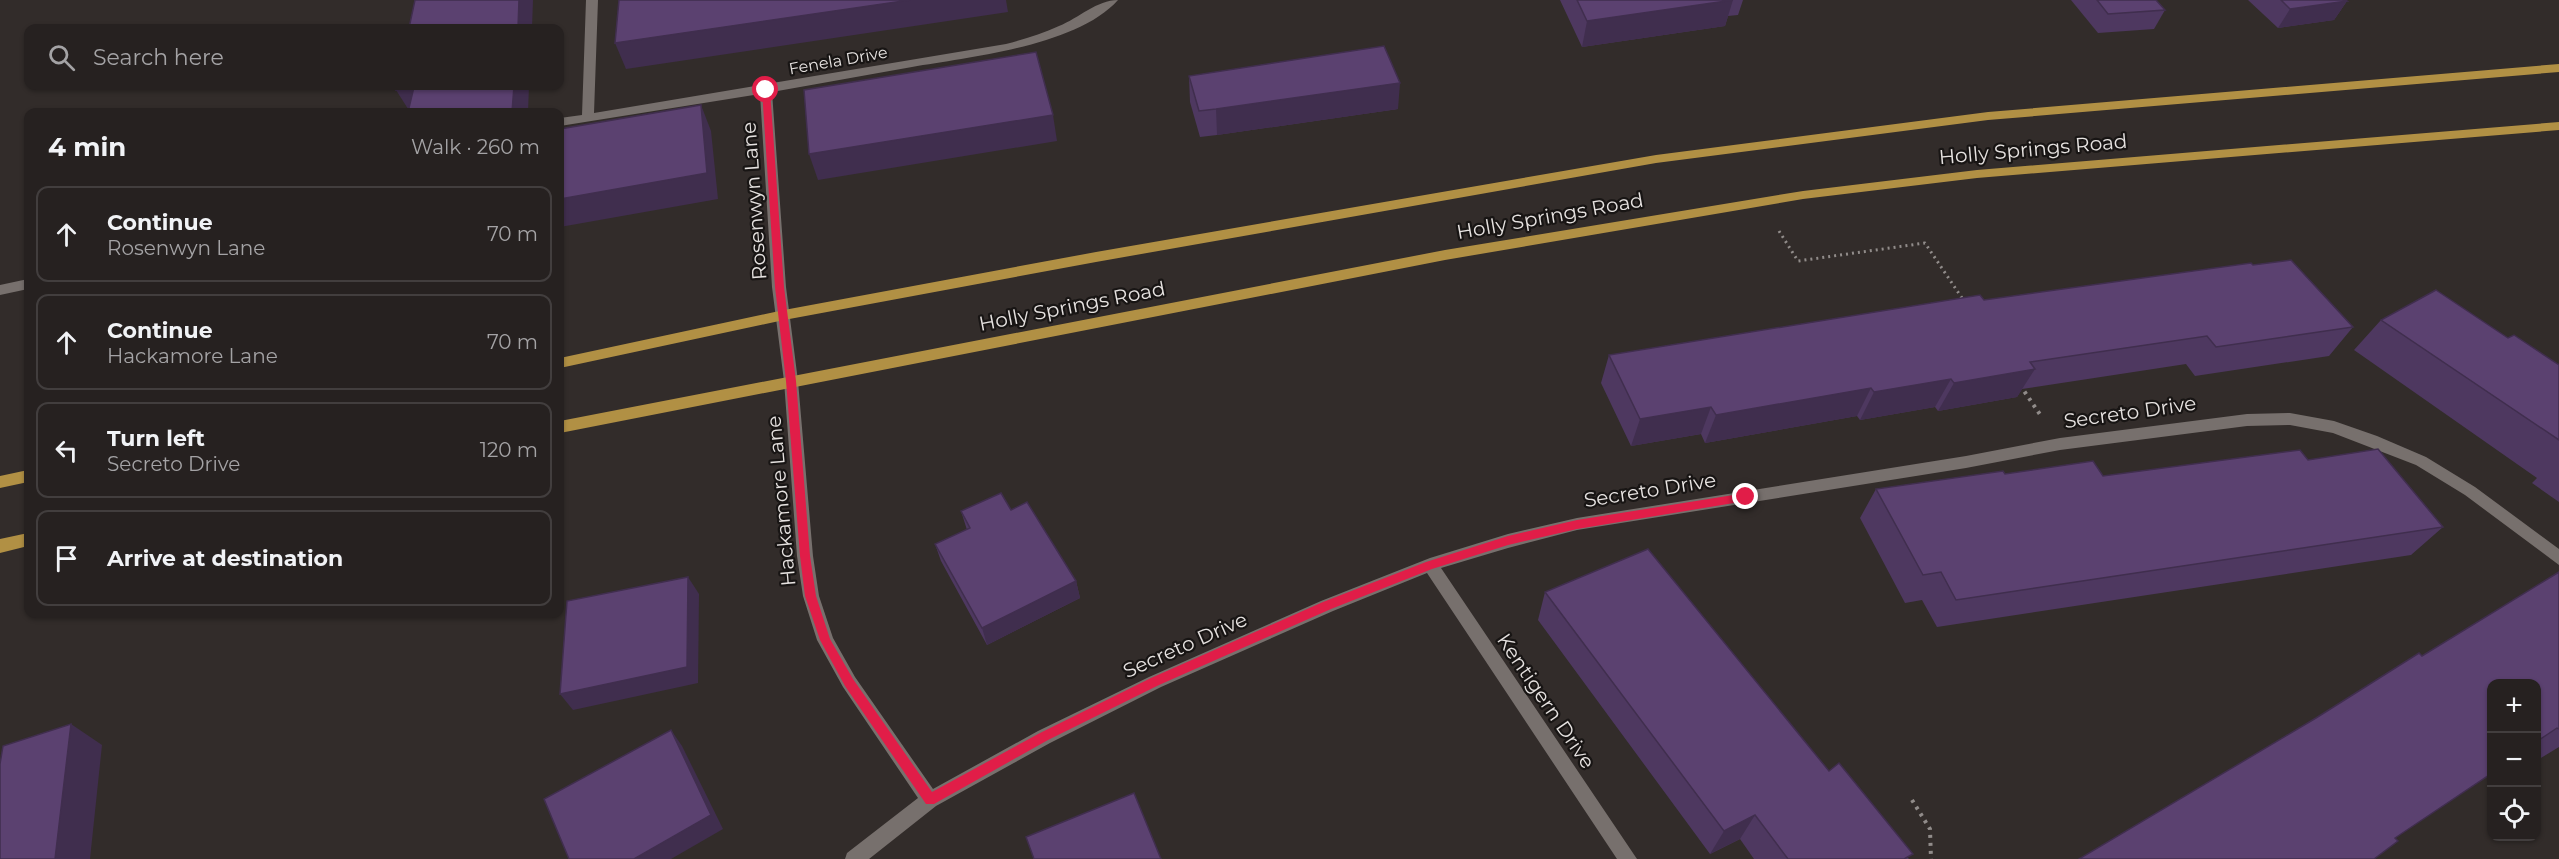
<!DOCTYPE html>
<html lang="en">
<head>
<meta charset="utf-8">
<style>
	body { margin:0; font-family:Montserrat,sans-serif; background:#322e2d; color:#f1f3f6 }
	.controls { position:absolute; right:18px; bottom:18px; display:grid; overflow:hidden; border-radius:12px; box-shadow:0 2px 4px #0004 }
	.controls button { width:54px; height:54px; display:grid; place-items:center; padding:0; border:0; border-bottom:2px solid #423e3e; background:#262120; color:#f1f3f6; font:30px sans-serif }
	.stop { position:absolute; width:18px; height:18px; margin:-14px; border:4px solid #e11d48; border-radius:50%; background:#fff }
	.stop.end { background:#e11d48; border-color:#fff; box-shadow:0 2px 6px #0008 }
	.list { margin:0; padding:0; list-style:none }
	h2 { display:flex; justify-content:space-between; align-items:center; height:78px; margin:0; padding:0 24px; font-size:26px }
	h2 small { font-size:20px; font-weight:400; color:#a4a3a5 }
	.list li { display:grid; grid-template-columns:39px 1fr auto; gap:18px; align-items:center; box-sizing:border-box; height:96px; margin:0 12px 12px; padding:0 12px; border:2px solid #423e3e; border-radius:12px }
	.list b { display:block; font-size:22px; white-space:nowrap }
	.list p { margin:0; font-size:20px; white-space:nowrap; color:#a4a3a5 }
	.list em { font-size:20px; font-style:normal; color:#a4a3a5 }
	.icon { flex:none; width:33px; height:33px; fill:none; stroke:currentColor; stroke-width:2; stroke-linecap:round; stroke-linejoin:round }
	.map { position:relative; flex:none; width:2559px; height:859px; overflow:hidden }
	.search { position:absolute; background:#262120; box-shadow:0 2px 4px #0004; left:24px; top:24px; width:540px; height:66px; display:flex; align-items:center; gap:15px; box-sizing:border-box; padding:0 21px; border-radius:12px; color:#a4a3a5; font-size:22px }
	.panel { position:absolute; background:#262120; box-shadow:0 2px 4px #0004; left:24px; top:108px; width:540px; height:510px; border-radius:12px }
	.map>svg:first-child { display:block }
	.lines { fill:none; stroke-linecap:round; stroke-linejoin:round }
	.path-far1 { stroke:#918c8a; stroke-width:3; stroke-dasharray:2 4; stroke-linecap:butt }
	.path { stroke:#918c8a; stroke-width:4; stroke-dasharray:3 5; stroke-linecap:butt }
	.service { fill:#77706d; fill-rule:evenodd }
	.minor { fill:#77706d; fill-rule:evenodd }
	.primary { fill:#b19044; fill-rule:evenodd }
	.wall { fill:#4e3860 }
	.shaded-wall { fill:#402e4e }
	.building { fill:#5b4170; stroke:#402e4e; stroke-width:1.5 }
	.route { fill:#e11d48 }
	.labels { text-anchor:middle; stroke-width:4.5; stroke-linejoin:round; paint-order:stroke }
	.far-street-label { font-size:16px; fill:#e6e2e0; stroke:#181514 }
	.street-label { font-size:20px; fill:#e6e2e0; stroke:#181514 }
</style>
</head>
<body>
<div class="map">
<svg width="2559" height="859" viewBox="0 0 2559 859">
	<rect width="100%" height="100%" fill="#322c2a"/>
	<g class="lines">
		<path class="path-far1" d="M 1779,231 L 1798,261 L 1925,243 L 1964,301"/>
		<g class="path">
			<path d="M 2020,385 L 2041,416"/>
			<path d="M 1912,800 L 1930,829 L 1931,859"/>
		</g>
		<path class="service" d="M 28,279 L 28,289 L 0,295 L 0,285 Z"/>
		<path class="minor" d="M 586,0 L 598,0 L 594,113 L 1006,44 C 1024,39 1042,34 1059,26 C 1079,18 1097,0 1118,0 C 1077,46 970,57 912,67 C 865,75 819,84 772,92 L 786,287 L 798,381 L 813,556 L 819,596 L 833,638 L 855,677 L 933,789 L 1038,731 L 1149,677 L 1321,601 L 1430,558 L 1508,534 L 1577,518 L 1966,456 L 2060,438 L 2247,414 L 2290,413 L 2334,421 L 2377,436 L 2426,457 L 2475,487 L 2559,549 L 2559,565 L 2465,495 L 2416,465 L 2333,433 L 2290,425 L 2247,426 L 2060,450 L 1966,468 L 1577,530 L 1508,548 L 1441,568 L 1637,859 L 1617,859 L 1427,573 L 1333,611 L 1161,687 L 1050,743 L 936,806 L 869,859 L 845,859 L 847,853 L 918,798 L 843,687 L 817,640 L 803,596 L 797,556 L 784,381 L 772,287 L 760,94 L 560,126 L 560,118 L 582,115 Z"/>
		<g class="primary">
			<path d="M 2559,64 L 2559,72 L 1988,120 L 1656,163 L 1096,262 L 784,320 L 560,368 L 560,358 L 784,310 L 1096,252 L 1656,155 L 1988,112 Z"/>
			<path d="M 2559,122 L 2559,130 L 1977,178 L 1803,199 L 1445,260 L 560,433 L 560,421 L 1445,250 L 1803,191 L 1977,170 Z"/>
			<path d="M 28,470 L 28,482 L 0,488 L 0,476 Z"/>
			<path d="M 28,533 L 28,546 L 0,553 L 0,539 Z"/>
		</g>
	</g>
	<g class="wall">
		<path d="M 1560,0 L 1743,0 L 1738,15 L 1728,16 L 1725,26 L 1582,47 Z"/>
		<path d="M 2071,0 L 2156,0 L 2165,10 L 2154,29 L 2098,33 Z"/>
		<path d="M 2248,0 L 2345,0 L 2347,1 L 2334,20 L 2278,28 Z"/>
		<path d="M 1189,76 L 1398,109 L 1217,135 L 1200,137 L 1190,102 Z"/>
		<path d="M 2253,265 L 2353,327 L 2329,356 L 2195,376 L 2186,364 L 2022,389 L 2017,397 L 1938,411 L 1935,407 L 1860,420 L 1857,416 L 1705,443 L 1701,434 L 1631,446 L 1601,383 L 1609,355 L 1984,300 Z"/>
		<path d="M 2381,320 L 2508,338 L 2559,365 L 2559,502 L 2532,483 L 2537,478 L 2354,350 Z"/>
		<path d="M 2308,460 L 2443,527 L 2411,555 L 1937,627 L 1922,600 L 1905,603 L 1860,518 L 1876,489 L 2005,474 L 2103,476 Z"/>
		<path d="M 1011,510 L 1076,581 L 1080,598 L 987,645 L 941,561 L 935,544 L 967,530 L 961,511 Z"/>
		<path d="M 2559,572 L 2559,747 L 2536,761 L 2536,684 L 2395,838 L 2422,656 Z"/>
		<path d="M 1545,592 L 1829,771 L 1909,859 L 1754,859 L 1740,839 L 1710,854 L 1538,620 Z"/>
	</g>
	<g class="shaded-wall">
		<path d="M 519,0 L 533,0 L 532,28 L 518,28 Z"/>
		<path d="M 910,0 L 1006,0 L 1008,12 L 626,69 L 615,43 Z"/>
		<path d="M 1733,0 L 1725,26 L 1582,47 L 1587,21 Z"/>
		<path d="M 2347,1 L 2334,20 L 2278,28 L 2290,9 Z"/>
		<path d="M 1400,83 L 1398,109 L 1217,135 L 1216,109 Z"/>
		<path d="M 514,86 L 529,86 L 528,112 L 512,112 Z"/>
		<path d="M 414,87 L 410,112 L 396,90 Z"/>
		<path d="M 701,105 L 711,131 L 718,199 L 560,227 L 560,199 Z"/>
		<path d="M 1053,115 L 1057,141 L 818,180 L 809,154 Z"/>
		<path d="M 2035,369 L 2017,397 L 1938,411 L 1954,383 Z"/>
		<path d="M 1951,379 L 1935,407 L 1860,420 L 1874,392 Z"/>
		<path d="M 1871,388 L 1857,416 L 1705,443 L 1716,415 Z"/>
		<path d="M 1711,407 L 1701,434 L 1631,446 L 1640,419 Z"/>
		<path d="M 688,577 L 699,594 L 698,683 L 573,710 L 560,694 Z"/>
		<path d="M 1076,581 L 1080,598 L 987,645 L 982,628 Z"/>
		<path d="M 71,724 L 102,745 L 90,859 L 55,859 Z"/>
		<path d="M 671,730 L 682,746 L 723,829 L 671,859 L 634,859 Z"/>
		<path d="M 1755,815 L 1740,839 L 1710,854 L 1724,831 Z"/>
	</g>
	<g class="building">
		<path d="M 415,0 L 519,0 L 518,28 L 409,28 Z"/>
		<path d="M 619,0 L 910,0 L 615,43 Z"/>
		<path d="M 1577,0 L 1733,0 L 1587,21 Z"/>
		<path d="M 2097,0 L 2156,0 L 2165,10 L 2108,14 Z"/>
		<path d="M 2281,0 L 2345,0 L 2347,1 L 2290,9 Z"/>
		<path d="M 1384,46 L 1400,83 L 1216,109 L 1199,111 L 1189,76 Z"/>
		<path d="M 1036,52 L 1053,115 L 809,154 L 804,90 Z"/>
		<path d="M 397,86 L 514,86 L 512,112 L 408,112 L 414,87 L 396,90 Z"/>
		<path d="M 701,105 L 707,173 L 560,199 L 560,129 Z"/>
		<path d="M 2291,260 L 2353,327 L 2216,347 L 2207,336 L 2030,362 L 2035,369 L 1954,383 L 1951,379 L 1874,392 L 1871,388 L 1716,415 L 1711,407 L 1640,419 L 1609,355 L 1980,295 L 1984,300 L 2251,263 L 2253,265 Z"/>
		<path d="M 2436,290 L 2508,338 L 2514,335 L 2559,365 L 2559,440 L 2381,320 Z"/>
		<path d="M 2378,449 L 2443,527 L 1956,600 L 1941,572 L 1923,575 L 1876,489 L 2003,471 L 2005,474 L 2093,461 L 2103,476 L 2300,450 L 2308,460 Z"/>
		<path d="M 1001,493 L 1011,510 L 1027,502 L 1076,581 L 982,628 L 935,544 L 970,528 L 961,511 Z"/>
		<path d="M 1648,549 L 1829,771 L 1839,763 L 1913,854 L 1904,859 L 1788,859 L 1755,815 L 1724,831 L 1545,592 Z"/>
		<path d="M 2559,572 L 2559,729 L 2557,728 L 2536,742 L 2536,684 L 2492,684 L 2492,773 L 2395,838 L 2398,841 L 2374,859 L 2079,859 L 2316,718 L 2419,653 L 2422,656 Z"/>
		<path d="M 688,577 L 687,667 L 560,694 L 567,601 Z"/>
		<path d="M 71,724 L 55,859 L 0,859 L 0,764 L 3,746 Z"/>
		<path d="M 671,730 L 711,815 L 634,859 L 569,859 L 544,799 Z"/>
		<path d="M 1134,793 L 1161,859 L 1034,859 L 1026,837 Z"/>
	</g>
	<path class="route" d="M 766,87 L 770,90 L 784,287 L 796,381 L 810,556 L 816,596 L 830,639 L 853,679 L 932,792 L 1040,733 L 1151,678 L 1323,602 L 1426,562 L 1508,536 L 1577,520 L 1746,493 L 1751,497 L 1746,501 L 1577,529 L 1508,545 L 1432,569 L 1331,609 L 1159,685 L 1048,740 L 934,804 L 926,804 L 845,686 L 820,640 L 805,596 L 800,556 L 786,381 L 775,287 L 762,90 Z"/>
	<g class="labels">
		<g class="far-street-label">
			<text transform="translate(838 60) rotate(-10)" y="6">Fenela Drive</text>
		</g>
		<g class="street-label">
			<text transform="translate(2033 149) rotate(-5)" y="7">Holly Springs Road</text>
			<text transform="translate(754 201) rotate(-94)" y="7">Rosenwyn Lane</text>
			<text transform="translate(1550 216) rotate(-10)" y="7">Holly Springs Road</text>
			<text transform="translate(1072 306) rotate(-11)" y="7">Holly Springs Road</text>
			<text transform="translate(2130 412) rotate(-8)" y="7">Secreto Drive</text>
			<text transform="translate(1650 490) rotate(-9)" y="7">Secreto Drive</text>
			<text transform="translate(781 501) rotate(-95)" y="7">Hackamore Lane</text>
			<text transform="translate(1185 645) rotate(-24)" y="7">Secreto Drive</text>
			<text transform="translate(1546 701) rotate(56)" y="7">Kentigern Drive</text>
		</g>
	</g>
</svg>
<div class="controls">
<button>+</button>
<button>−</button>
<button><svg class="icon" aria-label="locate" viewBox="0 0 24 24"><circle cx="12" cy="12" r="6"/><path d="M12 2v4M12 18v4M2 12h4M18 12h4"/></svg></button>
</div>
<div class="stop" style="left:766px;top:90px"></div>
<div class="stop end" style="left:1746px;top:497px"></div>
<div class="search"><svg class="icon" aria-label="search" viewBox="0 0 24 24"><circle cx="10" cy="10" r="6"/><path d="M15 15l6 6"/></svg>Search here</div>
<section class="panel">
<h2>4 min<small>Walk · 260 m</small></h2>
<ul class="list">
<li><svg class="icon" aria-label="ahead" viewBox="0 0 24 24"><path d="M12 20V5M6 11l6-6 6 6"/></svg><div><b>Continue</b><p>Rosenwyn Lane</p></div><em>70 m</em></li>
<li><svg class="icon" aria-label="ahead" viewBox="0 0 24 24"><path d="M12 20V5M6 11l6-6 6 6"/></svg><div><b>Continue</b><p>Hackamore Lane</p></div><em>70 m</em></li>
<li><svg class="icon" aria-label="left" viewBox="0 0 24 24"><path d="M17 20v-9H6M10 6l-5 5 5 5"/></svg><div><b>Turn left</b><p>Secreto Drive</p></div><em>120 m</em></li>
<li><svg class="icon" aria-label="arrive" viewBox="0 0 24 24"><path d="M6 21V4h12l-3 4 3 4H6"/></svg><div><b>Arrive at destination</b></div></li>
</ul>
</section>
</div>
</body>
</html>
